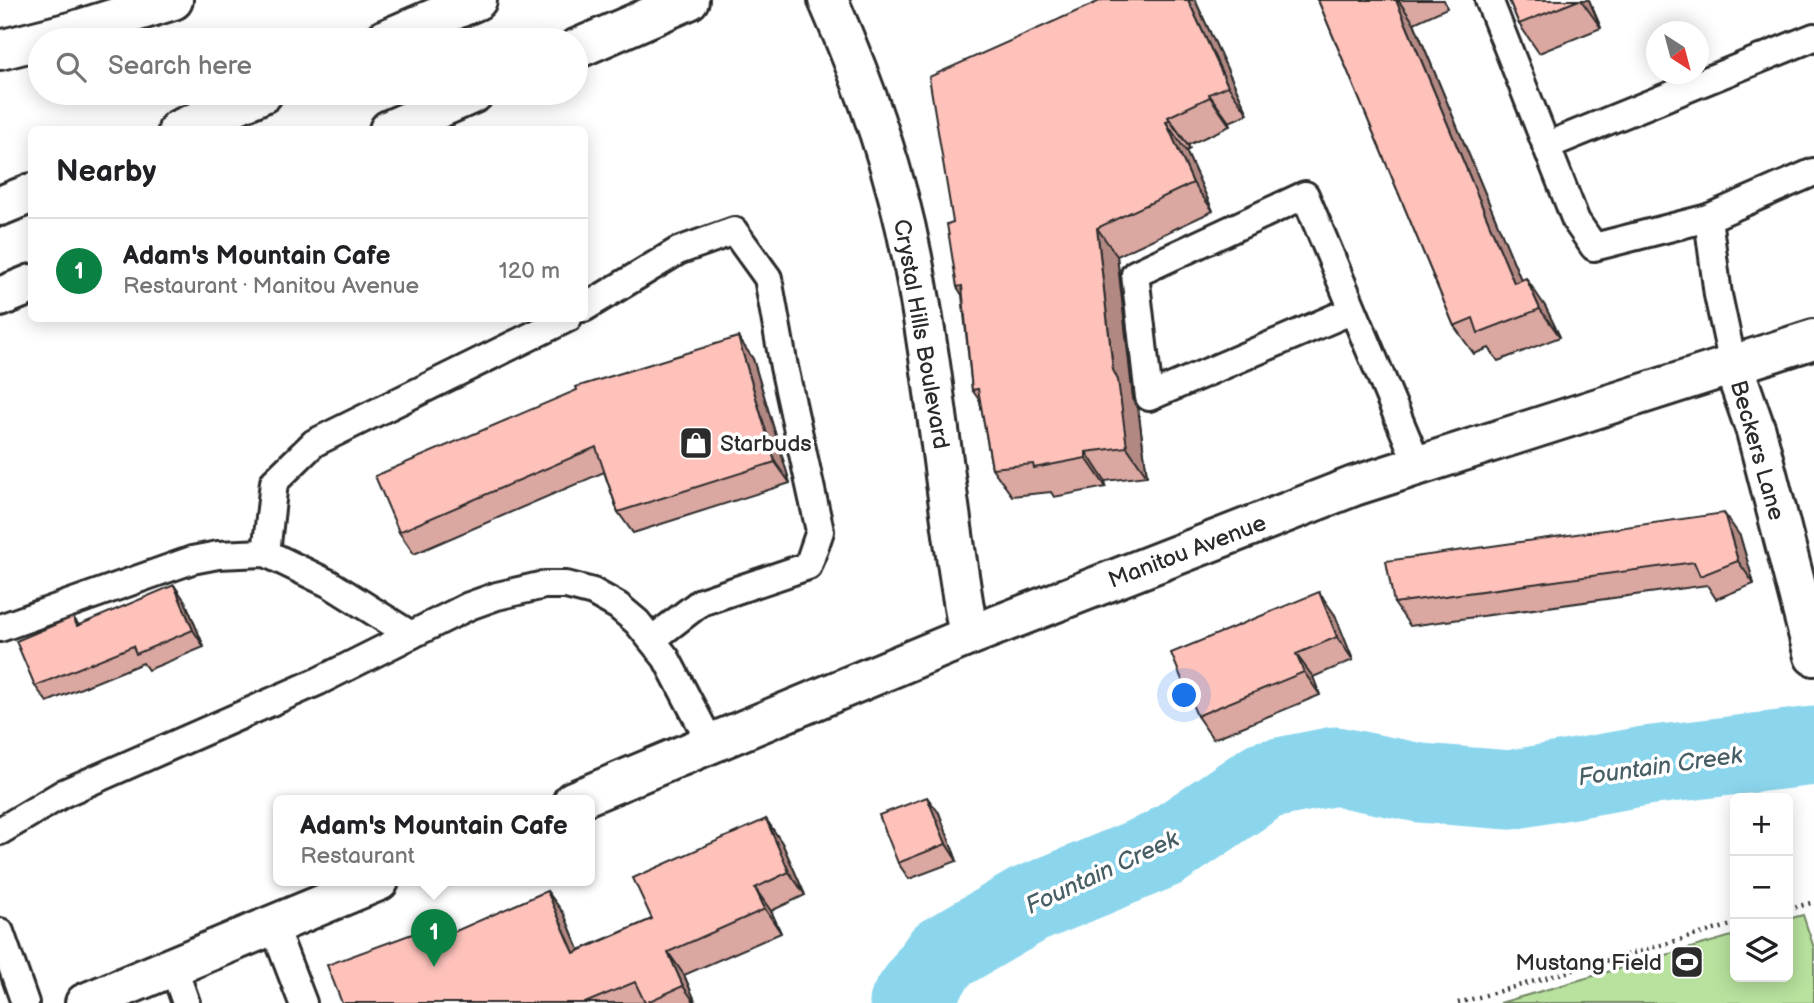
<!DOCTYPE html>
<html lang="en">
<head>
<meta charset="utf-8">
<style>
	body { margin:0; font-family:"Balsamiq Sans",sans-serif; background:#f2f2f2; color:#202124 }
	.controls { position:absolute; right:21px; bottom:21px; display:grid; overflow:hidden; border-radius:10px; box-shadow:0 4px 18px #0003 }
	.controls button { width:63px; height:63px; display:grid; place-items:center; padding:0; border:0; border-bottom:2px solid #e0e0e0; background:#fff; color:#202124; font:35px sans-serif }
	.compass { position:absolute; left:1646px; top:21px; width:63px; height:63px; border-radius:50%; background:#fff; box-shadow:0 4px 18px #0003; rotate:144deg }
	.you { position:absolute; left:1185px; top:696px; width:24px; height:24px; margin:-18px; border:5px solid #fff; border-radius:50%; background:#1a73e8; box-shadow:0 0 0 10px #1a73e833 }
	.badge { display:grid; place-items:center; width:46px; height:46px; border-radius:50%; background:#0b8043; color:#fff; font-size:23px; font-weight:700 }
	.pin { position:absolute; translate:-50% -58px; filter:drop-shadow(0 2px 4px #0008) }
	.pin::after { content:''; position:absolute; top:37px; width:24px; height:21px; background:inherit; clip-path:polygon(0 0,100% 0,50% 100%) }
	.popup { position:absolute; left:273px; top:795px; width:322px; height:91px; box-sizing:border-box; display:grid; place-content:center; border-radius:10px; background:#fff; filter:drop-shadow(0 2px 5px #0005); font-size:23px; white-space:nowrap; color:#757577 }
	.popup b { font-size:26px; color:#202124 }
	.popup::after { content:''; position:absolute; left:50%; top:100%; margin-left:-14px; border:14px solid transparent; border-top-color:#fff }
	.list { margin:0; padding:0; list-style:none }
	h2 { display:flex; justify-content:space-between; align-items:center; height:91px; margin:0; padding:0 28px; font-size:30px }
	h2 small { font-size:23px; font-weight:400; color:#757577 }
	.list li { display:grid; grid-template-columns:46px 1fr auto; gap:21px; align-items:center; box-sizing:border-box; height:105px; padding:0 28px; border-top:2px solid #e0e0e0 }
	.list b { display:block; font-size:26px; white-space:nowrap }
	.list p { margin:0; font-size:23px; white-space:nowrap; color:#757577 }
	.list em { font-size:23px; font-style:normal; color:#757577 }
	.icon { flex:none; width:38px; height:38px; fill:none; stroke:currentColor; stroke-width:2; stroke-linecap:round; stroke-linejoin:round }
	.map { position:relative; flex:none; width:1814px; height:1003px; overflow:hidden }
	.search { position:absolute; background:#fff; box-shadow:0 4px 18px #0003; left:28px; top:28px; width:560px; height:77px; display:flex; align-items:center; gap:18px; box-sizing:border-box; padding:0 24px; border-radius:38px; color:#757577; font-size:26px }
	.panel { position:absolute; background:#fff; box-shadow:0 4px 18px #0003; left:28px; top:126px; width:560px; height:196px; border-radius:10px }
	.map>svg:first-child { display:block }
	.green { fill:#b7e19d; stroke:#718664; stroke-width:2 }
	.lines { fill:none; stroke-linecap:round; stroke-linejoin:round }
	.river { stroke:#8cd6ed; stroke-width:79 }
	.service-casing { stroke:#2b2b2b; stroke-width:32 }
	.minor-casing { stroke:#2b2b2b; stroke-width:44 }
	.secondary-casing { stroke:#2b2b2b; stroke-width:44 }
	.trunk-casing { stroke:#2b2b2b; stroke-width:44 }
	.path { stroke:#2b2b2b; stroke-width:4.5; stroke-dasharray:2 5; stroke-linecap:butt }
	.service { stroke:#fff; stroke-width:26 }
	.minor { stroke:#fff; stroke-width:38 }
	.secondary { stroke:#fff; stroke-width:38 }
	.trunk { stroke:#fff; stroke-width:38 }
	.wall { fill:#daa7a1; stroke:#2b2b2b; stroke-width:2 }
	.shaded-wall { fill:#b28883; stroke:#2b2b2b; stroke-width:2 }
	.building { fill:#fec2bb; stroke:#2b2b2b; stroke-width:2 }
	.labels { text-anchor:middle; stroke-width:7; stroke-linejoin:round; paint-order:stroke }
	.street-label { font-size:23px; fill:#2b2b2b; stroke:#fff }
	.poi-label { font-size:23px; fill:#2b2b2b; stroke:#fff; text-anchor:start }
	.water-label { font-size:24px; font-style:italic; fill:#485e65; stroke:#fff }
</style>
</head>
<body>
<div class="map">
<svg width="1814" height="1003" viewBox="0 0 1814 1003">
	<rect width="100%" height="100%" fill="#fff"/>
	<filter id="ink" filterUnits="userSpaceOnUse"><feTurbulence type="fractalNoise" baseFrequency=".0143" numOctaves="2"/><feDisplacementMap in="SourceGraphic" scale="14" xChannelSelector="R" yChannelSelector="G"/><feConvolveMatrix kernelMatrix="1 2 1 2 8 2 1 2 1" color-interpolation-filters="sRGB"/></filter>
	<g filter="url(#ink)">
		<path class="green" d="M 1803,915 L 1814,948 L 1814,1003 L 1500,1003 L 1735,935 L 1735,977 L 1788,977 L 1788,919 Z"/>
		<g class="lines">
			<path class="river" d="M 909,1003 L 942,955 L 1028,905 L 1163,849 L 1265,780 L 1335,766 L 1420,783 L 1510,790 L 1645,766 L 1814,746"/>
			<defs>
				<g id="service">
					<path d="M 1489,0 L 1576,221 L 1594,247 L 1708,218"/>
					<path d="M 1546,146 L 1814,37"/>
					<path d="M 584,308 L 678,251 L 734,231 L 768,278 L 784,367 L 820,531 L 808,566 L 701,602 L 653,639"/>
					<path d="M 1353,310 L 1149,397 L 1135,274 L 1305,195 L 1418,465"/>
					<path d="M 1733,365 L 1718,295 L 1708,218 L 1814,172"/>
					<path d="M 266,553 L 274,482 L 314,443 L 568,318"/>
					<path d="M 0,628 L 192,560 L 218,555 L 266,553 L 330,584 L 411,635"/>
					<path d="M 0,831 L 64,793 L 319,681 L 469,606 L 497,596 L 544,585 L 566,585 L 593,592 L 618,606 L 637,622 L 666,658 L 711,744"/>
					<path d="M 273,925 L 303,1003"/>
					<path d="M 0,932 L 25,1003"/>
					<path d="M 173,966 L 186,1003"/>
				</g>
				<g id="minor">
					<path d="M 828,0 C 864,82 895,169 912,257 C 937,383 946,511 969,636"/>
					<path d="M 0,50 L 74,31 L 173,0"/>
					<path d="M 1733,365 L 1756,431 L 1814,656"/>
				</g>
				<g id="secondary">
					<path d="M 573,801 L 969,636 L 1354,486 L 1814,339"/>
					<path d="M 85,1003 L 379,881"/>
				</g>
				<g id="trunk">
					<path d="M 384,40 L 477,0"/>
					<path d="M 576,49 L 689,0"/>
					<path d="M 178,130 L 263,93"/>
					<path d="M 389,130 L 474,93"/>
					<path d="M 0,206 L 32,193"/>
					<path d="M 0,297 L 32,284"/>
				</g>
			</defs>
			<use href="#service" class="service-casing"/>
			<use href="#minor" class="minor-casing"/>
			<use href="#secondary" class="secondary-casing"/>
			<use href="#trunk" class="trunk-casing"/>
			<g class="path">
				<path d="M 1788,909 L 1811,903 L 1814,904"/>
				<path d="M 1458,1003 L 1735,924"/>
			</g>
			<use href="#service" class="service"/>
			<use href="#minor" class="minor"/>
			<use href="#secondary" class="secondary"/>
			<use href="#trunk" class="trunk"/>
		</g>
		<g class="wall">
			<path d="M 1102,0 L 1195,0 L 1248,114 L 1229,122 L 1230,126 L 1188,145 L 1190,149 L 1186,151 L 1213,211 L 1117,256 L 1133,399 L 1138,408 L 1147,476 L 1105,481 L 1106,487 L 1054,497 L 1051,492 L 1012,496 L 992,468 L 980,401 L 972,390 L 962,295 L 957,287 L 953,222 Z"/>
			<path d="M 1318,0 L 1444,0 L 1447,8 L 1414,23 L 1521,280 L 1545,306 L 1560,337 L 1498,361 L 1489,348 L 1474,354 L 1454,326 Z"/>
			<path d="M 1509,0 L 1589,0 L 1601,28 L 1539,53 L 1519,24 Z"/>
			<path d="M 738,337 L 753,359 L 790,483 L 633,533 L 618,512 L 604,472 L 414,554 L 399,532 Z"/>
			<path d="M 1740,536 L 1754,584 L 1716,599 L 1707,585 L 1410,626 L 1394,603 Z"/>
			<path d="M 185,601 L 204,647 L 148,670 L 143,663 L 47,702 L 35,686 L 73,617 L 79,625 Z"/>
			<path d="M 1335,615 L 1353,660 L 1313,677 L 1320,695 L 1213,739 L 1197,716 Z"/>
			<path d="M 939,813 L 957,861 L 909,879 L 898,863 Z"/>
			<path d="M 766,819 L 782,843 L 805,895 L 771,911 L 781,933 L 684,975 L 696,1003 L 342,1003 L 442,923 L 450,934 L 547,891 L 564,914 L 579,950 L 652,919 Z"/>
		</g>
		<g class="shaded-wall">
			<path d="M 1188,0 L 1195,0 L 1248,114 L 1228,86 Z"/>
			<path d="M 1396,0 L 1398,0 L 1414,23 L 1534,311 L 1514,283 Z"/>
			<path d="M 1581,0 L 1589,0 L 1601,28 Z"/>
			<path d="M 1209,94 L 1229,122 L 1230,126 L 1210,97 Z"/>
			<path d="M 1168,117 L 1188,145 L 1190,149 L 1170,121 Z"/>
			<path d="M 1166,122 L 1186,151 L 1213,211 L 1193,183 Z"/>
			<path d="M 1097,228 L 1117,256 L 1133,399 L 1138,408 L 1147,476 L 1127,447 L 1113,370 Z"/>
			<path d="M 1526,278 L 1545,306 L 1560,337 L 1540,309 Z"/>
			<path d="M 738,337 L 753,359 L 790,483 L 775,462 Z"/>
			<path d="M 1086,452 L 1105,481 L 1106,487 L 1086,458 Z"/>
			<path d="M 1724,513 L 1740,536 L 1754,584 L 1738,561 Z"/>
			<path d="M 174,585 L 185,601 L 204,647 L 193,630 Z"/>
			<path d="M 1319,592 L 1335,615 L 1353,660 L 1337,637 Z"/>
			<path d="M 1296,654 L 1313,677 L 1320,695 L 1304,672 Z"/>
			<path d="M 927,797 L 939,813 L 957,861 L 946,844 Z"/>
			<path d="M 766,819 L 782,843 L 805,895 L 789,872 Z"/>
			<path d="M 755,888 L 771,911 L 781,933 L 765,909 Z"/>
			<path d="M 547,891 L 564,914 L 590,976 L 574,953 Z"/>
			<path d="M 668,952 L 684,975 L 696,1003 L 695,1003 L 683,986 Z"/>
		</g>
		<g class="building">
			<path d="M 1102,0 L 1188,0 L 1228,86 L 1209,94 L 1210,97 L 1168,117 L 1170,121 L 1166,122 L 1193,183 L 1097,228 L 1113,370 L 1118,380 L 1127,447 L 1086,452 L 1086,458 L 1034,468 L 1033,464 L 992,468 L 978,389 L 972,390 L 962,286 L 957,287 L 947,224 L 953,222 L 929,77 Z"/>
			<path d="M 1318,0 L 1396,0 L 1514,283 L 1526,278 L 1540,309 L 1478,333 L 1473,318 L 1454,326 Z"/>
			<path d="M 1509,0 L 1579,0 L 1519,24 Z"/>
			<path d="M 738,337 L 775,462 L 618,512 L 596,447 L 399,532 L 375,476 L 577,390 L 576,387 Z"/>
			<path d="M 1724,513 L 1738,561 L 1700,576 L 1694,562 L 1394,603 L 1386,561 Z"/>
			<path d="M 174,585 L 193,630 L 136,654 L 133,646 L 35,686 L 16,641 L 73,617 L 77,626 Z"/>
			<path d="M 1319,592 L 1337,637 L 1296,654 L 1304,672 L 1197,716 L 1171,653 Z"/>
			<path d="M 927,797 L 946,844 L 898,863 L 879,815 Z"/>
			<path d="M 766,819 L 789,872 L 755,888 L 765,909 L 668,952 L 683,986 L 645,1003 L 635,982 L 585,1003 L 342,1003 L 327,965 L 442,923 L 447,935 L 547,891 L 574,953 L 652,919 L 633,878 Z"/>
		</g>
	</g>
	<defs>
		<symbol id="shop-square" viewBox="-11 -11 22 22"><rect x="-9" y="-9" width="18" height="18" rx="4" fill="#2b2b2b" stroke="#fff"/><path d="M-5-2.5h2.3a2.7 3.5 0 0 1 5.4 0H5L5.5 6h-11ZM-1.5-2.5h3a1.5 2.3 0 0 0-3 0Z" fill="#fff"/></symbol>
		<symbol id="stadium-square" viewBox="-11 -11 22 22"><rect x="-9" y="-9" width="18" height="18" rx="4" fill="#2b2b2b" stroke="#fff"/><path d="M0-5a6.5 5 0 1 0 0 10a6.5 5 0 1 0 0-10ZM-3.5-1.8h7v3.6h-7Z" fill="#fff"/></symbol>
	</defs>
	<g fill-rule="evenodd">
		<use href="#shop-square" x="677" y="424" width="38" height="38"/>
		<use href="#stadium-square" x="1668" y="943" width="38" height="38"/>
	</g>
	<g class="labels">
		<g class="street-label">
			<text transform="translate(922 334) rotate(80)" y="8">Crystal Hills Boulevard</text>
			<text transform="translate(1758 450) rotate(74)" y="8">Beckers Lane</text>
			<text transform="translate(1187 551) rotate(-21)" y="8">Manitou Avenue</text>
		</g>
		<g class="poi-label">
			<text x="720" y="451">Starbuds</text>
			<text x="1662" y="970" text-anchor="end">Mustang Field</text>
		</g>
		<g class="water-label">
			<text transform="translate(1660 766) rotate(-8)" y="8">Fountain Creek</text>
			<text transform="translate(1102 872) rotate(-25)" y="8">Fountain Creek</text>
		</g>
	</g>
</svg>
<div class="controls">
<button>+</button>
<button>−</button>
<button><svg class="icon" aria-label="layers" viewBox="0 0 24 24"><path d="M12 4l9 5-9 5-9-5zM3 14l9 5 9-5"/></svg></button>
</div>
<svg class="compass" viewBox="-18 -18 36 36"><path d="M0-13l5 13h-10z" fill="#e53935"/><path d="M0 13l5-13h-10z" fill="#757577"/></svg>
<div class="you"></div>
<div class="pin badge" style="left:434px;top:967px">1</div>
<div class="popup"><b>Adam's Mountain Cafe</b>Restaurant</div>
<div class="search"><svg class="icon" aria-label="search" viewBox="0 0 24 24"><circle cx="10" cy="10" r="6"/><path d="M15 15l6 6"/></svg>Search here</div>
<section class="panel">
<h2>Nearby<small></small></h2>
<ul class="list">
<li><span class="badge">1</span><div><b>Adam's Mountain Cafe</b><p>Restaurant · Manitou Avenue</p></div><em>120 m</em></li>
</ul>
</section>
</div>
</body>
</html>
